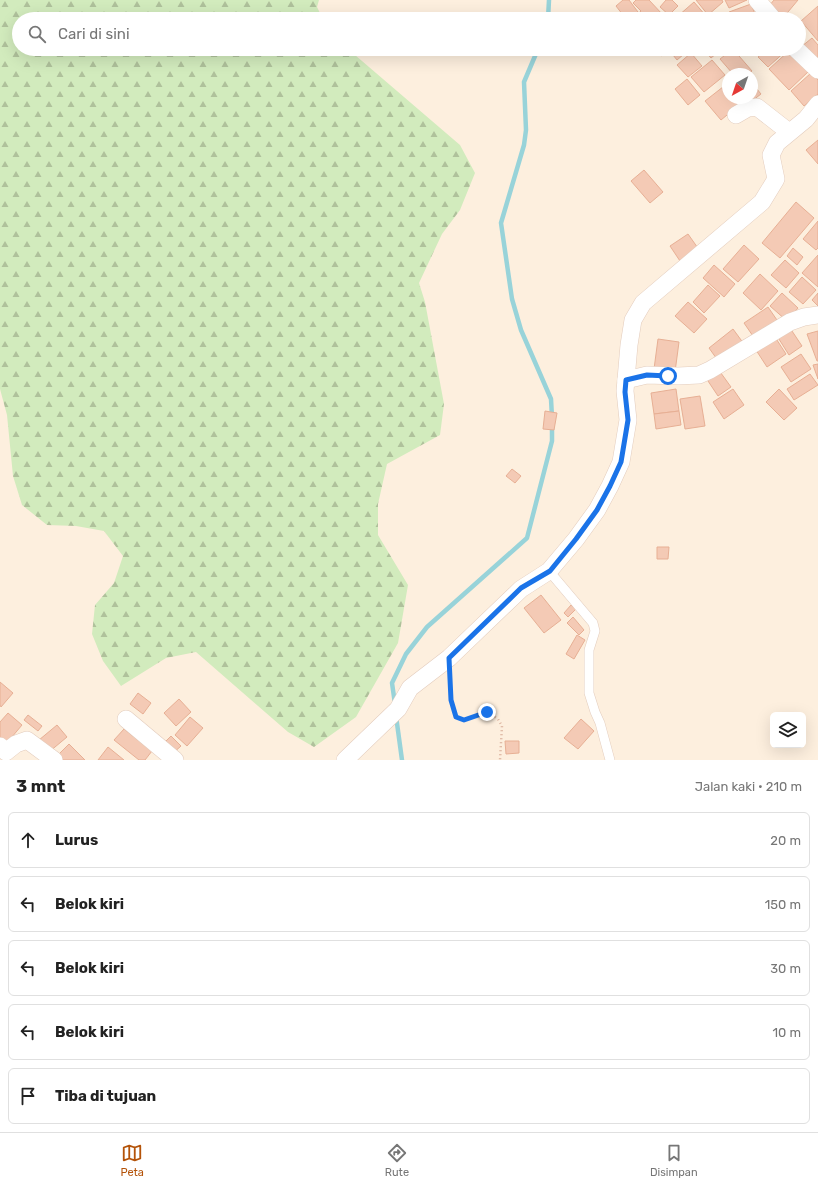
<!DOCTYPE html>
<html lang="id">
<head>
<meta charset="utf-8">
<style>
	body { margin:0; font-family:Rubik,sans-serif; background:#f2f2f2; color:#222 }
	.controls { position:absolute; right:12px; bottom:12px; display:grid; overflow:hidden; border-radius:6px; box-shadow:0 4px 16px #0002 }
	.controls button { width:36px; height:36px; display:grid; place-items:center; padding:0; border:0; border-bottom:1px solid #e0e0e0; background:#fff; color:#222; font:20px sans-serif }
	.compass { position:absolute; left:722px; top:68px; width:36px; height:36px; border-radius:50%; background:#fff; box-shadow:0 4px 16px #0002; rotate:220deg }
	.stop { position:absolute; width:12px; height:12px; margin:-9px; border:3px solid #1a73e8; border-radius:50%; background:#fff }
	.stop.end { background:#1a73e8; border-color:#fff; box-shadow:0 1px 4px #0008 }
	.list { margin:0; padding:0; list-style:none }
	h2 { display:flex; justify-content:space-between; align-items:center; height:52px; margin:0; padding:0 16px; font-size:17px }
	h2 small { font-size:13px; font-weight:400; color:#767676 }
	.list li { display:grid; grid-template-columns:26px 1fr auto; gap:12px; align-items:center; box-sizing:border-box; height:56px; margin:0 8px 8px; padding:0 8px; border:1px solid #e0e0e0; border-radius:6px }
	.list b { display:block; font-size:15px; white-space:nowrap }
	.list em { font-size:13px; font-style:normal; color:#767676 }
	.icon { flex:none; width:22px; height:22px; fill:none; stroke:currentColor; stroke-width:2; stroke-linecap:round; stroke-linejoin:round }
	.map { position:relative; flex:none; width:818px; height:760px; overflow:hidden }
	.search { position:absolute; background:#fff; box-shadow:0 4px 16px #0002; left:12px; right:12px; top:12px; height:44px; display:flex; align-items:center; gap:10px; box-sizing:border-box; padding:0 14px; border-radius:22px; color:#767676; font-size:15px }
	.sheet { height:372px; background:#fff }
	nav { display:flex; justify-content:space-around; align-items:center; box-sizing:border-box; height:56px; border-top:1px solid #e0e0e0; background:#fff; font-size:11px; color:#767676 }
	nav a { display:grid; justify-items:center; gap:2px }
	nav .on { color:#b45309 }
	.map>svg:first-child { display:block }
	.forest { fill:url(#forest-firs) }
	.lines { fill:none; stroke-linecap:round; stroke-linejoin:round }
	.stream { stroke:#98d3d9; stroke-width:4.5 }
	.building { fill:#f4cab5; stroke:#e7af94 }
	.lane-casing { stroke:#e3ccbd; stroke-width:10 }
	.street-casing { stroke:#e3ccbd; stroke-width:18 }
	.path { stroke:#d8ad98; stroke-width:2.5; stroke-dasharray:1 3; stroke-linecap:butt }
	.lane { stroke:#fff; stroke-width:9 }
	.street { stroke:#fff; stroke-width:17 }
	.route { stroke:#1a73e8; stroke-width:5 }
</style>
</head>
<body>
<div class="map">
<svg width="818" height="760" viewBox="0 0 818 760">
	<defs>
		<pattern id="forest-firs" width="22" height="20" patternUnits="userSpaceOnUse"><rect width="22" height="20" fill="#d2ebbd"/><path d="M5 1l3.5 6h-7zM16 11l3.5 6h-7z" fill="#afc19b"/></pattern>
	</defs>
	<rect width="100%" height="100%" fill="#fdefde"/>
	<path class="forest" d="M 0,0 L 319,0 L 317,7 L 323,19 L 19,19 L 19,49 L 348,49 L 460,145 L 475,173 L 460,210 L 442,234 L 419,283 L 425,302 L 444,404 L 440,435 L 387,464 L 378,504 L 378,535 L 408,585 L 398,643 L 356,717 L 314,747 L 288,732 L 196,652 L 166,658 L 121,686 L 103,661 L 92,634 L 95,605 L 114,583 L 123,556 L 104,531 L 76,526 L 47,525 L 22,505 L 13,476 L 7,415 L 0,389 Z"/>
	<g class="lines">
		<g class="stream">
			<path d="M 548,19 L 549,0"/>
			<path d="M 538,49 L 524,82 L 526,130 L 524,145 L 501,223 L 512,299 L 521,330 L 551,399 L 552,417"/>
			<path d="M 395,704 L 392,683 L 406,654 L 427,627 L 527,538 L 552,441 L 552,424"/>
			<path d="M 396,716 L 402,760"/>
		</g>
	</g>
	<g class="building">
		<path d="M 623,0 L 629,0 L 638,12 L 629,19 L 626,19 L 616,6 Z"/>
		<path d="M 636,0 L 649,0 L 663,15 L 658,19 L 632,19 L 641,11 L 633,3 Z"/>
		<path d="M 666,0 L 672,0 L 678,6 L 669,15 L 660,7 Z"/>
		<path d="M 696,0 L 722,0 L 723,2 L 708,15 Z"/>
		<path d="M 725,0 L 747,0 L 729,8 Z"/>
		<path d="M 774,0 L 798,0 L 783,18 L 769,6 Z"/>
		<path d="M 694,2 L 706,16 L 703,19 L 681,19 L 678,16 Z"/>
		<path d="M 751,4 L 757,19 L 732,19 L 729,12 Z"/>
		<path d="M 818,6 L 818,41 L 801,21 Z"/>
		<path d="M 812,38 L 818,45 L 818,65 L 801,47 Z"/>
		<path d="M 655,49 L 690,49 L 677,60 L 669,50 L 661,56 Z"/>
		<path d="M 703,49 L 722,49 L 711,58 Z"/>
		<path d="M 733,49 L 752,71 L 748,74 L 733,74 L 720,59 Z"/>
		<path d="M 767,49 L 788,49 L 768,67 L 758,57 Z"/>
		<path d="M 790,50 L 809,71 L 789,90 L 769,69 Z"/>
		<path d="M 691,53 L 702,66 L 688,77 L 677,65 Z"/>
		<path d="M 712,60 L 725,75 L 704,92 L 691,77 Z"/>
		<path d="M 811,73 L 818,80 L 818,94 L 804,106 L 791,91 Z"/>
		<path d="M 687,79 L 700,95 L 688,105 L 675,89 Z"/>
		<path d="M 728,83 L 728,98 L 741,98 L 744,101 L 721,120 L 705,101 Z"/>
		<path d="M 752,83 L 761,94 L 752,101 L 749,98 L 752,98 Z"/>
		<path d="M 818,140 L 818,164 L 806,150 Z"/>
		<path d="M 644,170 L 663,192 L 650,203 L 631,181 Z"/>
		<path d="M 796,202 L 814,218 L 780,258 L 762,243 Z"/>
		<path d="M 818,221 L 818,248 L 816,250 L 803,239 Z"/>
		<path d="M 688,234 L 700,251 L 682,264 L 670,246 Z"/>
		<path d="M 744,245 L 759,259 L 738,282 L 723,269 Z"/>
		<path d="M 793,248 L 803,257 L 797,265 L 787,256 Z"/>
		<path d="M 818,255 L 818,287 L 802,273 Z"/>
		<path d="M 785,260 L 799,273 L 786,288 L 771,275 Z"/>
		<path d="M 714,265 L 735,284 L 724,297 L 703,278 Z"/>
		<path d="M 760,274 L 778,291 L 761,310 L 743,293 Z"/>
		<path d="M 802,277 L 816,290 L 803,304 L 789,292 Z"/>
		<path d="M 708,285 L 720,296 L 704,313 L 693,302 Z"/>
		<path d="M 782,293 L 798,308 L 787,321 L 770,306 Z"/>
		<path d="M 818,293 L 818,306 L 812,300 Z"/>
		<path d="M 688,302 L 707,319 L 694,333 L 675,316 Z"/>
		<path d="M 768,307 L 779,323 L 755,339 L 744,323 Z"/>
		<path d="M 790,328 L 802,346 L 789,355 L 777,336 Z"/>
		<path d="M 733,329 L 744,344 L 719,362 L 709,348 Z"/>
		<path d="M 818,331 L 818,361 L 817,361 L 807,334 Z"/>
		<path d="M 775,337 L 786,354 L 767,367 L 756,350 Z"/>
		<path d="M 658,339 L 679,342 L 675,372 L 654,369 Z"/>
		<path d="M 801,354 L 811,369 L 791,382 L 781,367 Z"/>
		<path d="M 818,364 L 818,379 L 813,365 Z"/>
		<path d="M 718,369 L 731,387 L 718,396 L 706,378 Z"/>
		<path d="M 810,374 L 818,385 L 794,400 L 787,389 Z"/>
		<path d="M 676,389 L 679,411 L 654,414 L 651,393 Z"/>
		<path d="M 733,389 L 744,405 L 724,419 L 713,402 Z"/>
		<path d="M 779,389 L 797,408 L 784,420 L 766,402 Z"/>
		<path d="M 700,396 L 705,426 L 685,429 L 680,399 Z"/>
		<path d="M 545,411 L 557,413 L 554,430 L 543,429 Z"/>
		<path d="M 679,411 L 681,425 L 656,429 L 654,414 Z"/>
		<path d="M 512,469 L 521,476 L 515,483 L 506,476 Z"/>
		<path d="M 657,547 L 669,547 L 668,559 L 657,559 Z"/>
		<path d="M 541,595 L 561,620 L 544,633 L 524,608 Z"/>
		<path d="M 571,605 L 576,609 L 568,617 L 564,613 Z"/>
		<path d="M 573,617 L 584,630 L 579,635 L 567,623 Z"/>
		<path d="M 577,635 L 585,640 L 574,659 L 566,654 Z"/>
		<path d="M 0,682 L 13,693 L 1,707 L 0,705 Z"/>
		<path d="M 138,693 L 151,703 L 143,714 L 130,704 Z"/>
		<path d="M 179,699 L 191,712 L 176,726 L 164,713 Z"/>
		<path d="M 8,713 L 22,725 L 6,744 L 0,739 L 0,722 Z"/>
		<path d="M 28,715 L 42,726 L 38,731 L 24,720 Z"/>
		<path d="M 190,717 L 203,728 L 187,746 L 175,735 Z"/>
		<path d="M 581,719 L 594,731 L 578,749 L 564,738 Z"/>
		<path d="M 57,725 L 67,737 L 49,752 L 39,740 Z"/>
		<path d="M 124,729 L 152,751 L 145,760 L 139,760 L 114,740 Z"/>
		<path d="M 171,736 L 181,746 L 172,754 L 162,745 Z"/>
		<path d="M 505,741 L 519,741 L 519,753 L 506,754 Z"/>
		<path d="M 69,744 L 85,760 L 57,760 L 55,758 Z"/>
		<path d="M 108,747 L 124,760 L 98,760 Z"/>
	</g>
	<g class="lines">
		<defs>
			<path id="lane" d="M 549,571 L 593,623 L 595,631 L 589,650 L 589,693 L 595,712 L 600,723 L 610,760"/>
			<g id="street">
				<path d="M 757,0 L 773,19"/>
				<path d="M 796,49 L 818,70"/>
				<path d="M 736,115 L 748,108 L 757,107 L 789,132"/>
				<path d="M 626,380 L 647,375 L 678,376 L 699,375 L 710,370 L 790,322 L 804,317 L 818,315"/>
				<path d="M 126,719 L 175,760"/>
				<path d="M 0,746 L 6,752 L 16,744 L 27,740 L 54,760"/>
				<path d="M 345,760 L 398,709 L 410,688 L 449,658 L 521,589 L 549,571 L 576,539 L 597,510 L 610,486 L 621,462 L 628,420 L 625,391 L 629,345 L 633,320 L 643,303 L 762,202 L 776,179 L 771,155 L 777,143 L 806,119 L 818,104"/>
			</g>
		</defs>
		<use href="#lane" class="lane-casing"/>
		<use href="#street" class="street-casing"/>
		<path class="path" d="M 450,676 L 451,700 L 456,717 L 464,720 L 487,712 L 498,719 L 502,726 L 500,760"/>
		<use href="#lane" class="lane"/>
		<use href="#street" class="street"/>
	</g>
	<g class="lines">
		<path class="route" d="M 487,712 L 464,720 L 456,717 L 451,700 L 449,658 L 521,588 L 550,571 L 576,539 L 597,510 L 610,486 L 621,462 L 628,420 L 625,392 L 626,380 L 647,375 L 668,376"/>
	</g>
</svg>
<div class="controls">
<button><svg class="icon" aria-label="layers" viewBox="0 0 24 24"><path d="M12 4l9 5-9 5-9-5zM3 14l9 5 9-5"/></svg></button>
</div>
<svg class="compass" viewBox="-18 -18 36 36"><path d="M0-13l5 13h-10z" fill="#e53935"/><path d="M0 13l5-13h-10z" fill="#767676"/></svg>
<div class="stop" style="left:668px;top:376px"></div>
<div class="stop end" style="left:487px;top:712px"></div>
<div class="search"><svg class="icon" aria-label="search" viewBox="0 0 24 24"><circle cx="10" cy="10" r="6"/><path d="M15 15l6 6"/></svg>Cari di sini</div>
</div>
<section class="sheet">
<h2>3 mnt<small>Jalan kaki · 210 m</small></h2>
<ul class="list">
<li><svg class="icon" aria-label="ahead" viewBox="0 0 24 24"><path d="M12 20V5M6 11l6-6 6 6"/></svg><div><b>Lurus</b></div><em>20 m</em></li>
<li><svg class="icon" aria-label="left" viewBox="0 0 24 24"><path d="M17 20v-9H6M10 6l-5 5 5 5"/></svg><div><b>Belok kiri</b></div><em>150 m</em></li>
<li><svg class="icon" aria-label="left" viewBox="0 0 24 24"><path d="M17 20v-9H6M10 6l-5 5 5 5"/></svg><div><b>Belok kiri</b></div><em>30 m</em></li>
<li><svg class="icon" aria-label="left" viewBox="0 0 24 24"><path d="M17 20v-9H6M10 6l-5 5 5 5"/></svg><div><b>Belok kiri</b></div><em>10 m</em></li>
<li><svg class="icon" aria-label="arrive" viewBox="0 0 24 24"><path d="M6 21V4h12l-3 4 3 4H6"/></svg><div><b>Tiba di tujuan</b></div></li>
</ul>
</section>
<nav>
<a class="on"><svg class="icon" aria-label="map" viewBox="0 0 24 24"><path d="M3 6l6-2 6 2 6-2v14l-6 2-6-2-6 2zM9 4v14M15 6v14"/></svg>Peta</a>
<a><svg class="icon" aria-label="directions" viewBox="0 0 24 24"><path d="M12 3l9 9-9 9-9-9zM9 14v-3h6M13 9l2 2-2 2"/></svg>Rute</a>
<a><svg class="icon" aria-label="saved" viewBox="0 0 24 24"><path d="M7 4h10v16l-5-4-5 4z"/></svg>Disimpan</a>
</nav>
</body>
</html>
